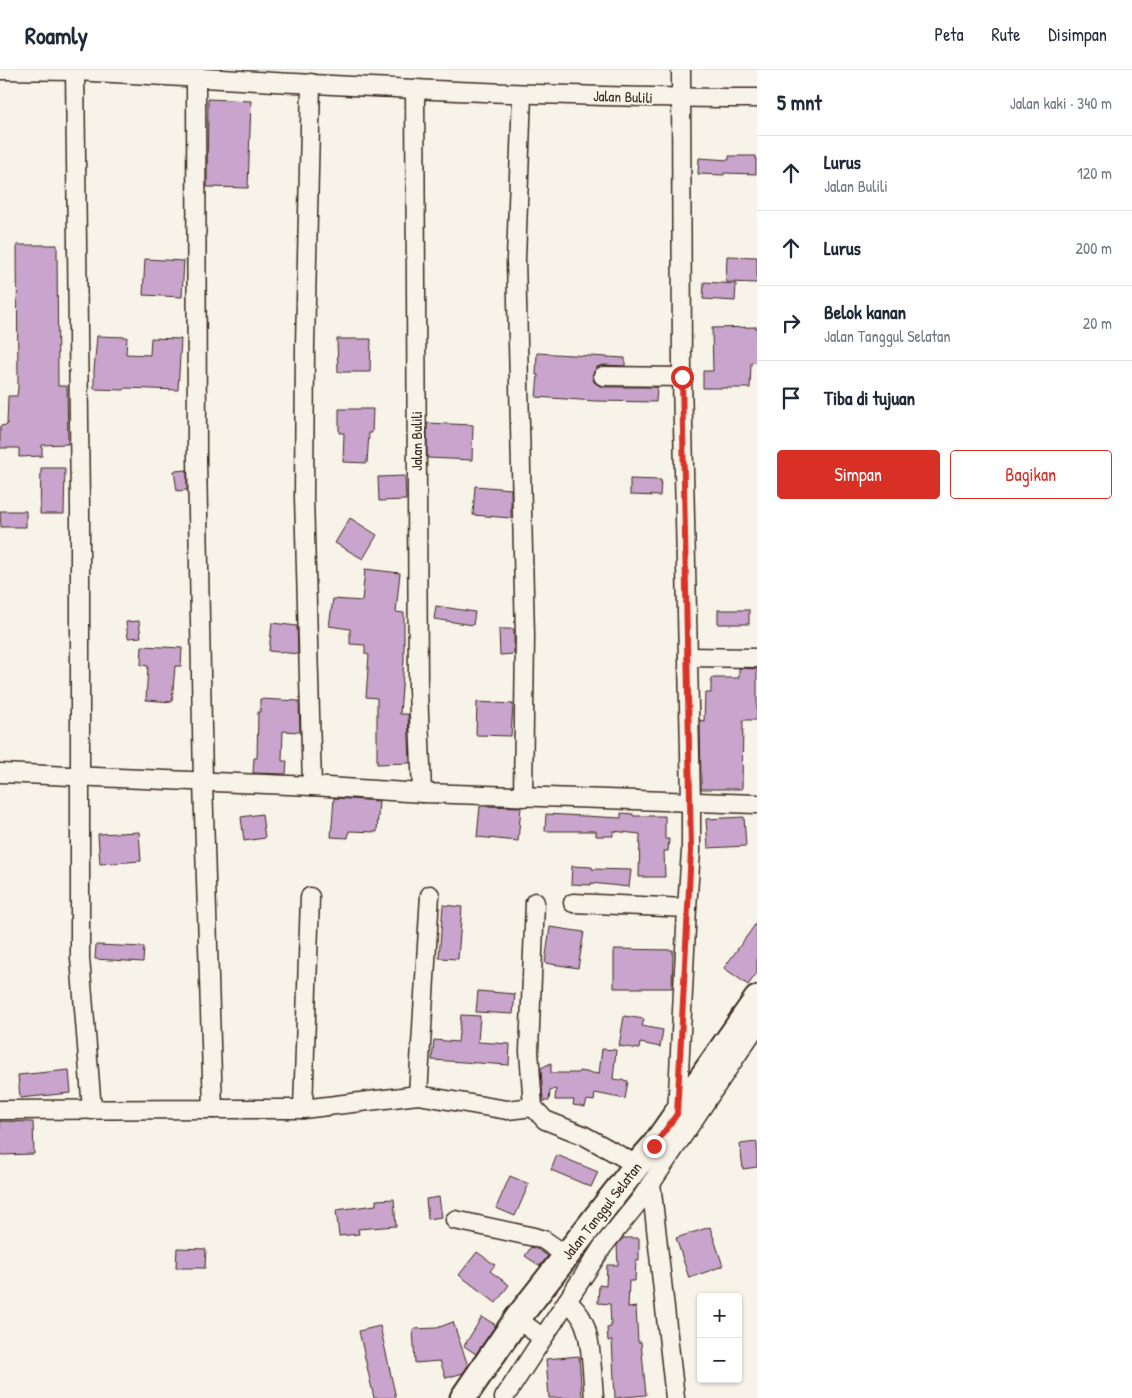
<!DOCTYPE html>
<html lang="id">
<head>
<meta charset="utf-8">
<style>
	body { margin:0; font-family:"Patrick Hand",sans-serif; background:#f6f6f7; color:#1f2937 }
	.controls { position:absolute; right:15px; bottom:15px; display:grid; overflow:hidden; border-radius:5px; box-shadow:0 1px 4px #0004 }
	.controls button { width:45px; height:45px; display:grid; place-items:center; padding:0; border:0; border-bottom:1px solid #e0e1e3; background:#fff; color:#1f2937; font:25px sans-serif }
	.stop { position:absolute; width:15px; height:15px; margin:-11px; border:4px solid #d93025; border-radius:50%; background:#fff }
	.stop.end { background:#d93025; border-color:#fff; box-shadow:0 1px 5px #0008 }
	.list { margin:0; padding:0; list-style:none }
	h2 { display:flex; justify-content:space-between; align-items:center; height:65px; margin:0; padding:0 20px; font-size:21px }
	h2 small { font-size:16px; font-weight:400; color:#747a83 }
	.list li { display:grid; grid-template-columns:32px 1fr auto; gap:15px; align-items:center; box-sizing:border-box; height:75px; padding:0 20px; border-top:1px solid #e0e1e3 }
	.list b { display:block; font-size:19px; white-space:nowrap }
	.list p { margin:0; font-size:16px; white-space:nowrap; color:#747a83 }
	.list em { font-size:16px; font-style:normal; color:#747a83 }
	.actions { display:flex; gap:10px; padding:15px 20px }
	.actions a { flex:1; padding:11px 0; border:1px solid #d93025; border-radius:5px; text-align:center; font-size:18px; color:#d93025 }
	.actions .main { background:#d93025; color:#fff }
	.icon { flex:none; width:28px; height:28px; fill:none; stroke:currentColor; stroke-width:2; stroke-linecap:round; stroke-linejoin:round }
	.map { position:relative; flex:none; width:757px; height:1328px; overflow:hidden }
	header { display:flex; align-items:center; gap:30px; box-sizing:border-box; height:70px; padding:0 25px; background:#fff; border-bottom:1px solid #e0e1e3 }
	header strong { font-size:24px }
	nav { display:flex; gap:28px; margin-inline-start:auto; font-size:18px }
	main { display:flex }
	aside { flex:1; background:#fff }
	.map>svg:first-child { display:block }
	.building { fill:#c9a4cd; stroke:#3b2a1e }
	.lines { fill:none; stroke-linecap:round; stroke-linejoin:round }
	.street-casing { stroke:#3b2a1e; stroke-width:21 }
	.secondary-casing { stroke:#3b2a1e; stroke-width:29 }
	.street { stroke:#f7f3e8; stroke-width:18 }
	.secondary { stroke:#f7f3e8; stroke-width:25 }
	.route { stroke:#d93025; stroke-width:6 }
	.labels { text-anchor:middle; stroke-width:4; stroke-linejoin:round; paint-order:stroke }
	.street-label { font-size:15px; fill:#3b2a1e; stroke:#f7f3e8 }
</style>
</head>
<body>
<header>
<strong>Roamly</strong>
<nav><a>Peta</a><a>Rute</a><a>Disimpan</a></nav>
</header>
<main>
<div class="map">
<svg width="757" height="1328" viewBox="0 0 757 1328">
	<rect width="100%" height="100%" fill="#f7f3e8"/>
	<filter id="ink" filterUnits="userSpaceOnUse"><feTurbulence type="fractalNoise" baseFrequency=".02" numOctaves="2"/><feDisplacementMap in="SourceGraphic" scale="10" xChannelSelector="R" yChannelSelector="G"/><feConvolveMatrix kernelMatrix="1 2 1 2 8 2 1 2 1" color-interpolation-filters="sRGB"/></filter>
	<g filter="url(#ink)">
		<g class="building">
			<path d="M 208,29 L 251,31 L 248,118 L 207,117 Z"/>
			<path d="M 729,86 L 756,86 L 756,104 L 724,103 L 724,105 L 698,104 L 699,88 L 729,90 Z"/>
			<path d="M 17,175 L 57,175 L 58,316 L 67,316 L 68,374 L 42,375 L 42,386 L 19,387 L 19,378 L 0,378 L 0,356 L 7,355 L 8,326 L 17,326 L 18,317 Z"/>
			<path d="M 727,186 L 757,187 L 757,213 L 726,212 Z"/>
			<path d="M 145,189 L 184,191 L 182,227 L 143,225 Z"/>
			<path d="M 704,212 L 736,214 L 735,231 L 703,229 Z"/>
			<path d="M 757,257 L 757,292 L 751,293 L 750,318 L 703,318 L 703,301 L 713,301 L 712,258 Z"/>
			<path d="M 97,266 L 127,267 L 126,284 L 150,285 L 151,268 L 181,269 L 178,320 L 125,318 L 124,320 L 94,319 L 94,300 Z"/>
			<path d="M 337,269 L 371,269 L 370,302 L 338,302 Z"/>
			<path d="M 537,283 L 625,288 L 625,296 L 603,295 L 597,297 L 592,305 L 594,312 L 598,315 L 603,317 L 657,317 L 656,332 L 595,331 L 536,327 L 538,305 L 536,305 Z"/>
			<path d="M 339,339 L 373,339 L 372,363 L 369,363 L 367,393 L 343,392 L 344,363 L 339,363 Z"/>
			<path d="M 427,353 L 473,355 L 472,390 L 427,388 Z"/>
			<path d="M 41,398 L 65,398 L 64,444 L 40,444 Z"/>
			<path d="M 187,400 L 187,420 L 177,421 L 174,401 Z"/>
			<path d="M 405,406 L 406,430 L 379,431 L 378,407 Z"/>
			<path d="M 630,409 L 661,410 L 660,426 L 630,425 Z"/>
			<path d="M 475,416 L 511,419 L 511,448 L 473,445 Z"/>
			<path d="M 0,441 L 26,441 L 26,457 L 1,457 Z"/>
			<path d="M 350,448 L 377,465 L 363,489 L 335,473 Z"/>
			<path d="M 365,499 L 400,503 L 396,542 L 404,543 L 404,590 L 400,644 L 408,644 L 410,693 L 377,694 L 377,628 L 366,627 L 369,585 L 365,584 L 365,575 L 350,574 L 350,559 L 329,556 L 333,529 L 362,531 Z"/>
			<path d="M 436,536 L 475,542 L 473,555 L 434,549 Z"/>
			<rect x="718" y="540" width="31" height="14"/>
			<path d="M 139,551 L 141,567 L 128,568 L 126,552 Z"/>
			<path d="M 272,553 L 297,556 L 298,584 L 269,581 Z"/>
			<path d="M 499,559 L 514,559 L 514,584 L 500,585 Z"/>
			<path d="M 142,576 L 182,578 L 181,596 L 175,596 L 172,632 L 146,630 L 148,596 L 141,595 Z"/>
			<path d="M 739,598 L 757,599 L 757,650 L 743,650 L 742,719 L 701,719 L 700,650 L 704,651 L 705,623 L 711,623 L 711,608 L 739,608 Z"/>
			<path d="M 260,629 L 299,631 L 300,662 L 283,661 L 282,691 L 287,691 L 286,704 L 253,703 L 254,688 L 257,688 L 258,642 L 260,642 Z"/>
			<path d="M 477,632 L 513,634 L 511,666 L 476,665 Z"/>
			<path d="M 334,728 L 379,731 L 377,762 L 349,761 L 348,768 L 331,767 Z"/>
			<path d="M 480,736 L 521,737 L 518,771 L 477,767 Z"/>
			<path d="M 621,743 L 633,744 L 633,746 L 665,746 L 665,769 L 669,769 L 668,781 L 664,781 L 665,807 L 639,807 L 640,764 L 613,761 L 613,766 L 596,766 L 596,761 L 545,761 L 546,744 L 621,748 Z"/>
			<path d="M 262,744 L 265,768 L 244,771 L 241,747 Z"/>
			<path d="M 744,747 L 746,776 L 708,778 L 706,749 Z"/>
			<path d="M 139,762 L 141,791 L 100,794 L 98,764 Z"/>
			<path d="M 572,796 L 592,797 L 592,799 L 631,800 L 629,817 L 591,813 L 591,815 L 571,814 Z"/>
			<path d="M 443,835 L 462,837 L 458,889 L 439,888 Z"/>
			<path d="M 757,852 L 757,903 L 748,915 L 724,898 Z"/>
			<path d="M 550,857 L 584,862 L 578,898 L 545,893 Z"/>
			<path d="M 96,875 L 144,877 L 143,892 L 95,889 Z"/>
			<path d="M 614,879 L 673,880 L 672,918 L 614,918 Z"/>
			<path d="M 478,921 L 515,924 L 513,944 L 476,942 Z"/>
			<path d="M 461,945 L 480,946 L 478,972 L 510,974 L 509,995 L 432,990 L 434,970 L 458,972 Z"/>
			<path d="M 624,946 L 644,949 L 642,956 L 663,960 L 660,977 L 640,973 L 639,979 L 619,976 Z"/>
			<path d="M 602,979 L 616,980 L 613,1009 L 628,1011 L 625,1029 L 595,1023 L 594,1031 L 587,1030 L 585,1037 L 573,1035 L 574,1030 L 555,1030 L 556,1019 L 550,1021 L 549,1031 L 543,1031 L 541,998 L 551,993 L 551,1003 L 578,1003 L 579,1001 L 599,1004 Z"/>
			<path d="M 69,1000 L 71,1023 L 20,1028 L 18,1005 Z"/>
			<path d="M 0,1051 L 33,1052 L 34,1084 L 0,1085 Z"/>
			<path d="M 757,1072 L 757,1097 L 743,1099 L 740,1074 Z"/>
			<path d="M 557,1085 L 598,1102 L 591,1117 L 551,1100 Z"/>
			<path d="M 510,1106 L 529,1114 L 515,1146 L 496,1138 Z"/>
			<path d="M 439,1127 L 442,1147 L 428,1149 L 426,1129 Z"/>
			<path d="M 394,1129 L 396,1156 L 358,1159 L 359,1164 L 339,1166 L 336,1140 L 376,1135 L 376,1130 Z"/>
			<path d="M 710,1157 L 723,1196 L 689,1208 L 676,1168 Z"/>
			<path d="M 623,1168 L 639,1168 L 639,1191 L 636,1191 L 635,1211 L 629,1211 L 628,1238 L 636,1237 L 638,1272 L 641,1272 L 646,1325 L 615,1328 L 612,1270 L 608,1271 L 607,1258 L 611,1257 L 610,1234 L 598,1233 L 599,1215 L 606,1216 L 607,1195 L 618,1195 L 617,1175 Z"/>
			<path d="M 531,1177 L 539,1180 L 548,1186 L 540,1196 L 525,1186 Z"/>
			<path d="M 177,1178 L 206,1179 L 205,1198 L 176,1198 Z"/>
			<path d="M 477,1182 L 495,1195 L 490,1201 L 509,1215 L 496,1233 L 459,1205 Z"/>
			<path d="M 482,1247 L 496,1255 L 476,1284 L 464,1276 Z"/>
			<path d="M 453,1252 L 468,1296 L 463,1303 L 446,1308 L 440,1291 L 415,1293 L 413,1259 L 437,1258 Z"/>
			<path d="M 380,1256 L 396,1328 L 374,1328 L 359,1261 Z"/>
			<path d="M 579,1286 L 582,1328 L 549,1328 L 546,1289 Z"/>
		</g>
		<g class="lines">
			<defs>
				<g id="street">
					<path d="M 0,0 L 75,1 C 302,13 529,28 757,28"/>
					<path d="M 75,0 L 80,437 L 80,888 L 92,1040"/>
					<path d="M 311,13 L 305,275 L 304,427 L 312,716"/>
					<path d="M 415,19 L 418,619 L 422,723"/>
					<path d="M 522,24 L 516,189 L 525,566 L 523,727"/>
					<path d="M 603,306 L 682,307"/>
					<path d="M 688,587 L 757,588"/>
					<path d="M 0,703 L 312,716 L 422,723 L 757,734"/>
					<path d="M 573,833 L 687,838 L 691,781 L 691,731 L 682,307 L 681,0"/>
					<path d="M 418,1025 L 430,825"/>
					<path d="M 533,1037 L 529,981 L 535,832"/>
					<path d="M 213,1039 L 303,1039 L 418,1025 L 507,1040 L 533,1037 L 545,1050 L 583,1065 L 637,1095"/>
					<path d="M 303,1039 L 310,827"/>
					<path d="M 0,1040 L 213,1039 L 203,711 L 197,389 L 196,8"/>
					<path d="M 677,1044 L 687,838"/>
					<path d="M 651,1113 L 675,1328"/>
					<path d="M 455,1150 L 534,1167 L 544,1170 L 567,1186"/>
					<path d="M 567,1231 C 572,1236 579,1242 582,1249 C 592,1267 592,1307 594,1328"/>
					<path d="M 517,1249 L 543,1268"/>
					<path d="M 504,1328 L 603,1176 L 640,1130 L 757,955"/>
				</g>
				<path id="secondary" d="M 463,1328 L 517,1249 L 637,1095 L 654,1076 L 757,929"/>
			</defs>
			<use href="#street" class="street-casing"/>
			<use href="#secondary" class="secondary-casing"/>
			<use href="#street" class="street"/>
			<use href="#secondary" class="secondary"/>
		</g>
	</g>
	<g class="lines" filter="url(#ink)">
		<path class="route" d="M 654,1076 L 677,1044 L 691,781 L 682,307"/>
	</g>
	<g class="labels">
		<g class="street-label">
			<text transform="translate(623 27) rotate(2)" y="5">Jalan Bulili</text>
			<text transform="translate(417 371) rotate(-90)" y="5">Jalan Bulili</text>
			<text transform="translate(602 1141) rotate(-52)" y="5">Jalan Tanggul Selatan</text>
		</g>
	</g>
</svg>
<div class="controls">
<button>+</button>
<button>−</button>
</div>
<div class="stop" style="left:682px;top:307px"></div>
<div class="stop end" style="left:654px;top:1076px"></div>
</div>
<aside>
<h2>5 mnt<small>Jalan kaki · 340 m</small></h2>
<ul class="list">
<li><svg class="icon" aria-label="ahead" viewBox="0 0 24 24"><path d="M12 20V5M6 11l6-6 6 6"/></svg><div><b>Lurus</b><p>Jalan Bulili</p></div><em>120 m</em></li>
<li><svg class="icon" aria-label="ahead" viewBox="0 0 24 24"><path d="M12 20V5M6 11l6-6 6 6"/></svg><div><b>Lurus</b></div><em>200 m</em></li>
<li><svg class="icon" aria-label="right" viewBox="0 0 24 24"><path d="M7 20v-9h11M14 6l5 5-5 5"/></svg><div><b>Belok kanan</b><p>Jalan Tanggul Selatan</p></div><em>20 m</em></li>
<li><svg class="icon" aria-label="arrive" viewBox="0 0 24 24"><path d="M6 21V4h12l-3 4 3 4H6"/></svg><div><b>Tiba di tujuan</b></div></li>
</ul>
<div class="actions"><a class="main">Simpan</a><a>Bagikan</a></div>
</aside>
</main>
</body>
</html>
